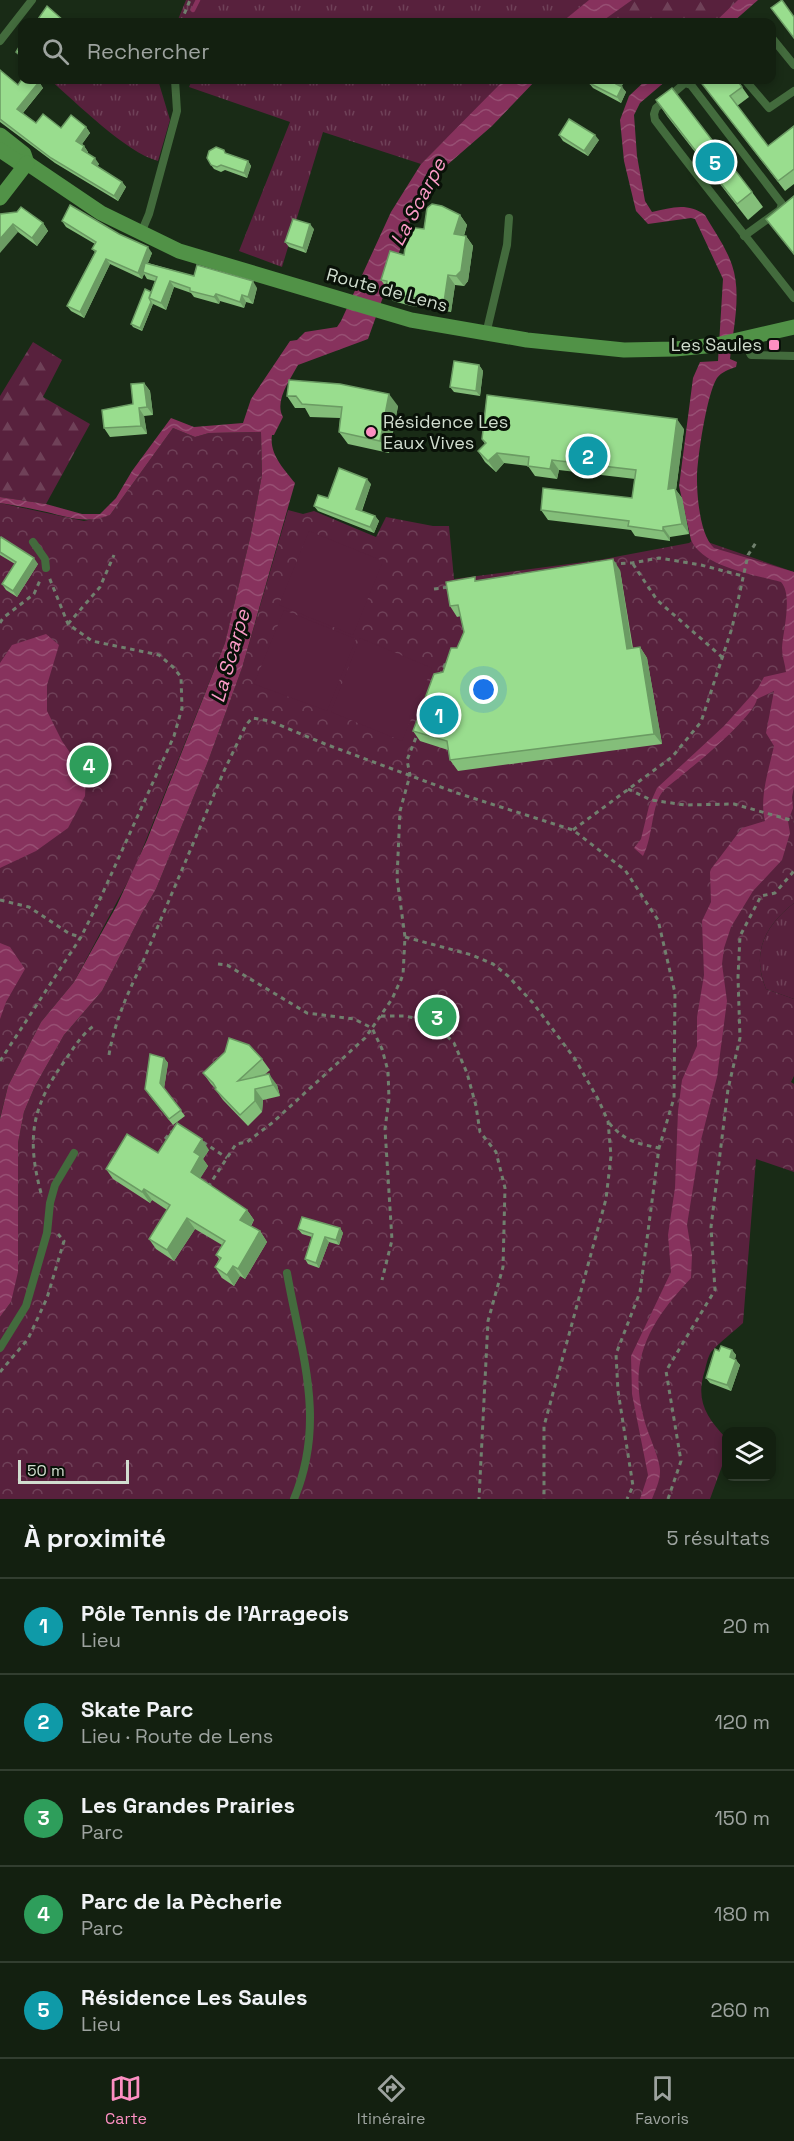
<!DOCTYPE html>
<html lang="fr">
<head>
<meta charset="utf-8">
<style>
	body { margin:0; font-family:"Space Grotesk",sans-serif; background:#202d1e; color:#f1f3f6 }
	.controls { position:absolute; right:18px; bottom:18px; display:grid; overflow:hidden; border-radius:12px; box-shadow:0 3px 9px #0003 }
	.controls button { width:54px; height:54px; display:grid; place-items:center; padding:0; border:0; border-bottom:2px solid #323e30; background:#132010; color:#f1f3f6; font:30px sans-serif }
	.scale { position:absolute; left:18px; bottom:15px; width:111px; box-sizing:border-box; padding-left:6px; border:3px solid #d1ddcf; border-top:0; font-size:16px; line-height:21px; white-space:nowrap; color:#d1ddcf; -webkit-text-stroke:4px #091108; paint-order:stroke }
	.you { position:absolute; left:484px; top:690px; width:21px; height:21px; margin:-15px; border:4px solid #fff; border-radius:50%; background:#1a73e8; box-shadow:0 0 0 9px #1a73e833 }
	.badge { display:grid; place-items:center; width:39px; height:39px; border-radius:50%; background:#fc8fc2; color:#fff; font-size:20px; font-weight:700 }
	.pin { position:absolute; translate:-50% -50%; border:3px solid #fff; box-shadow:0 2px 6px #0006 }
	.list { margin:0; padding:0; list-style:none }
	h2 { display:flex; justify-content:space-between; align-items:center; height:78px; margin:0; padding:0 24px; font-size:26px }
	h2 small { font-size:20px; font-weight:400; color:#9da39f }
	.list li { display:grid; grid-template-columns:39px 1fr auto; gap:18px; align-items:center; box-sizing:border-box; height:96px; padding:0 24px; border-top:2px solid #323e30 }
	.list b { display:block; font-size:22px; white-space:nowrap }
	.list p { margin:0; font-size:20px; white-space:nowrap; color:#9da39f }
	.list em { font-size:20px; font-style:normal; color:#9da39f }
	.icon { flex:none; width:33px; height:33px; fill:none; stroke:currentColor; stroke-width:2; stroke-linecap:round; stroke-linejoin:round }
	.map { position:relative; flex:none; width:794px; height:1499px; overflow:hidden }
	.search { position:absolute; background:#132010; box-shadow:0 3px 9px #0003; left:18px; right:18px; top:18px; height:66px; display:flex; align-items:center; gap:15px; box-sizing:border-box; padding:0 21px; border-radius:12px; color:#9da39f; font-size:22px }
	.sheet { height:558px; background:#132010 }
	nav { display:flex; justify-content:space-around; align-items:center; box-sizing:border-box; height:84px; border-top:2px solid #323e30; background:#132010; font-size:16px; color:#9da39f }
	nav a { display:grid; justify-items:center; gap:3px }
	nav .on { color:#fc8fc2 }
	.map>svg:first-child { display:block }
	.grass { fill:url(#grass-tufts) }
	.forest { fill:url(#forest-firs) }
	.park { fill:url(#park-crowns) }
	.pitch { fill:#58213d }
	.water { fill:url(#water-waves) }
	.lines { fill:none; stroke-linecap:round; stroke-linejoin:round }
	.stream { stroke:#87325d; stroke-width:4.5 }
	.path { stroke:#70806e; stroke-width:3; stroke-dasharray:4.5 4.5; stroke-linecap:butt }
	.lane { stroke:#436b3d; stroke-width:8 }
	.secondary { stroke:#519247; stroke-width:15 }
	.wall { fill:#84be7a }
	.shaded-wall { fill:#6b9b63 }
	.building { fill:#99dd8e; stroke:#6b9b63; stroke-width:1.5 }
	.poi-dot { fill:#fc8fc2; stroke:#091108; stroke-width:2 }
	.labels { text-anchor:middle; stroke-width:6; stroke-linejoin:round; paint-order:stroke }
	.street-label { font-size:18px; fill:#d1ddcf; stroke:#091108 }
	.poi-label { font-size:18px; fill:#d1ddcf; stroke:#091108; text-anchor:end }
	.water-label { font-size:20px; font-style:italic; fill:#fb9bc7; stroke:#091108 }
</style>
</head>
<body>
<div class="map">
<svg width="794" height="1499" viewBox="0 0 794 1499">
	<defs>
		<pattern id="grass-tufts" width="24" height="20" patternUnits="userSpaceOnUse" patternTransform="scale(1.5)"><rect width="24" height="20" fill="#58213d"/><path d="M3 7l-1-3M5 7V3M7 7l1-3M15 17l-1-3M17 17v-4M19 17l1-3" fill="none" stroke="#6f4158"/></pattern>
		<pattern id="forest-firs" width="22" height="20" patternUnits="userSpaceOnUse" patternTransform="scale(1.5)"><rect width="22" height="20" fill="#58213d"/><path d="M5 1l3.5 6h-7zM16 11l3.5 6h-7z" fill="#6f4158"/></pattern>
		<pattern id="park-crowns" width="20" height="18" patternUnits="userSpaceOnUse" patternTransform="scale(1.5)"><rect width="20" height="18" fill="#58213d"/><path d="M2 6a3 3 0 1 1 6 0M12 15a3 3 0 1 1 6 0" fill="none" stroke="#6f4158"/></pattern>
		<pattern id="water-waves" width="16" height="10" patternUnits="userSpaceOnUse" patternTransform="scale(1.5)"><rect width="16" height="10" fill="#87325d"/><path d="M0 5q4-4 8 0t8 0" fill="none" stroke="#974f73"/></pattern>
	</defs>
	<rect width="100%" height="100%" fill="#192b16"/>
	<g class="grass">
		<path d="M 186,0 L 609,0 L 581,22 L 177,22 Z"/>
		<path d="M 50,80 L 145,80 L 147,81 L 158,80 L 170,120 L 158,161 C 125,152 77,103 50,80 Z"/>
		<path d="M 192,80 L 521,80 L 491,110 L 446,139 L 421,164 L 323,132 L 282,267 L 239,251 L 290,122 L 189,87 Z"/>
		<path d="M 794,903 L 794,999 L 766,989 C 751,952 765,926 794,903 Z"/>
	</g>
	<g class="forest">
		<path d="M 589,0 L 742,0 L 715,22 L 562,22 Z"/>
		<path d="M 33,342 L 62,360 L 43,397 L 90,424 L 46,504 L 0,497 L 0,396 Z"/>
	</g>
	<g class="park">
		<path d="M 173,428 L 195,437 L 209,433 L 261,432 L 262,475 L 251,534 L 225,643 L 134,870 L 74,982 L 41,1022 L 8,1086 L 0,1118 L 0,503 L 84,521 L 110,515 Z"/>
		<path d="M 288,510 L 303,514 L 314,511 L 376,537 L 386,517 L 433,526 L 449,526 L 454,579 L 599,560 L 689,543 L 696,538 L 794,572 L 794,903 C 765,926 751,952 766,989 L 794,999 L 794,1076 L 791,1082 L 794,1084 L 794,1172 L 756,1159 L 743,1323 C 733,1332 720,1342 711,1352 C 708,1357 706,1365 705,1370 C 695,1400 706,1417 726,1438 L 726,1455 L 710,1499 L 0,1499 L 0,1317 L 11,1302 L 18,1143 L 24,1112 L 35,1086 L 64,1035 L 102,991 L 142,913 L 156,889 L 207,764 L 242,668 Z"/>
	</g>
	<g class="pitch">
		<path d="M 309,531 L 383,561 L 353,635 L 279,605 Z"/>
		<path d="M 284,610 L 356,639 L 327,711 L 254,684 Z"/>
		<path d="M 360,638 L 432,668 L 402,741 L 331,712 Z"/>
	</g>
	<g class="water">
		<path d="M 589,0 L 632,0 L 601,22 L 562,22 Z"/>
		<path d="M 738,0 L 758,0 L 733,22 L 715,22 Z"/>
		<path d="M 504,80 L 536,80 L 492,126 L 439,172 L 411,219 L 368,339 L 298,365 C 290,380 274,401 283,417 L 274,435 L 272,435 C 269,454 284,469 295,483 L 242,668 L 207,764 L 156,889 L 142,913 L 102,991 L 64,1035 L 35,1086 L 24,1112 L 18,1143 L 18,1272 L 11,1302 L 0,1317 L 0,1119 L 8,1086 L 41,1022 L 74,982 L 117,905 L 147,840 L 225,643 L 251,534 L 262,475 L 261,432 L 209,433 L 195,437 L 173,428 L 110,515 C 85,525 66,516 42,511 C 28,508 14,505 0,503 L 0,497 L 46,504 L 82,514 L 100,514 L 116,498 L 132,471 L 171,418 L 194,427 L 243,423 L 251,399 L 290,341 L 297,340 L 305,332 L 337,327 L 341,321 L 391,212 L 421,164 Z"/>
		<path d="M 646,80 L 667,80 L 640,103 L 634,115 L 637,156 L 645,201 L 652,212 C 671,208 687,202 705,215 C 714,231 726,247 732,265 C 742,294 733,329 730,359 L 737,362 L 736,367 C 730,369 721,372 717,378 C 707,393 697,459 697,478 C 697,497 700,535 714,548 L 794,572 L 794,787 L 792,797 L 793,808 L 788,821 L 790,833 L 782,860 L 753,891 L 731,927 L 724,948 L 722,964 L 727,1001 L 717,1077 L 700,1144 L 687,1225 L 692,1255 L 691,1278 C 651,1321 627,1358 644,1419 C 647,1432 661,1461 660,1472 C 660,1481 655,1491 652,1499 L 640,1499 L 648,1475 L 632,1394 L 631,1356 L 671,1272 L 668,1235 L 675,1188 L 678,1111 L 682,1080 L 697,1046 L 697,1017 L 704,975 L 702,921 L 711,902 L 710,872 L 711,869 L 742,828 L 765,821 C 759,798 769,769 774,746 L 766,733 L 774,691 L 757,699 C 754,716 698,763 682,775 C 676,781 665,787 661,794 C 651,810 653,837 643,856 L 634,848 L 641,839 L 649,806 L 657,788 L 724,726 L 758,688 L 764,677 L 786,672 C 785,664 782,656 782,648 C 783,631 793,595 781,582 C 755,575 703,567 691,540 L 679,486 L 693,378 L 700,362 L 718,361 L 723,279 L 695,219 L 691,218 L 648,224 L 636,211 L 624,161 L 620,120 L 629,96 Z"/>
		<path d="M 46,634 L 59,645 L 47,685 L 47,711 L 62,741 L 86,776 L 85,796 L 68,828 L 36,851 L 0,868 L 0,663 L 12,645 Z"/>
		<path d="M 0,943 L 10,947 L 25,969 L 6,1002 L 0,1019 Z"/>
	</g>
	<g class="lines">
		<path class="stream" d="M 193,10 L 198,0"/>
		<g class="path">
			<path d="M 181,22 L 190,0"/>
			<path d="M 612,564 L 632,563 L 659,558 L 701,565 L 743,576"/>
			<path d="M 633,564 L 657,600 L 722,657"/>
			<path d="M 434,589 L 449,587"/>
			<path d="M 0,623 L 3,618 L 34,594 L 41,578"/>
			<path d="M 68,624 L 100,587 L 114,555"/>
			<path d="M 440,676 L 446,662"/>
			<path d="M 628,789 L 651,800 L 685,805 L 734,804 L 794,821"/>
			<path d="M 573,830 L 672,757 L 701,722 L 732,628 L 748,555 L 757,541"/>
			<path d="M 0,900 L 29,907 L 70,934 L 81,937"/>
			<path d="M 405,937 L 472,955 L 493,964 L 508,976 L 533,1003 L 575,1059 L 598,1099 L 608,1121 L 611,1156 L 606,1199 L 544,1426 L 544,1499"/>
			<path d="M 218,964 L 227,965 L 307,1013 L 354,1019 L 372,1028 L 392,999 L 403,975 L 405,937 L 397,878 L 400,811 L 410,775 L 407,760 L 417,735"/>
			<path d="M 381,1016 L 405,1016 L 424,1020 L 439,1028 L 454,1043 L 467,1073 L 476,1106 L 480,1132 L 496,1152 L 505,1188 L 503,1267 L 488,1321 L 479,1499"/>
			<path d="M 109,1055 C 114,1024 127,994 141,966 L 224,771 L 246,725 L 252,718 L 270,721 L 325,744 L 457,793 L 573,830 L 625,870 L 658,920 L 675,993 L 674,1098 L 659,1148 L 640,1292 L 616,1354 L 618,1391 L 633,1486 L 627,1499"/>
			<path d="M 0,1061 L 81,937 L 100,899 L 174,736 L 182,708 L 181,677 L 173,667 L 159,655 L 92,641 L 68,624 L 49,577"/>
			<path d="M 609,1123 C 625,1141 635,1143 659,1148"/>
			<path d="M 165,1139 L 171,1132 L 175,1133"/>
			<path d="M 203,1142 L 227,1158"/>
			<path d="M 208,1187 L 236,1144 L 247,1142 L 272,1123 L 365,1038 L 372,1028 L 382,1049 L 388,1071 L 389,1099 L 385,1129 L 392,1240 L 382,1280"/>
			<path d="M 41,1193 C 26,1137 32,1106 66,1059 C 75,1046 82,1034 95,1025"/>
			<path d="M 0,1372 L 28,1339 L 47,1298 L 64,1241 L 58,1234"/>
			<path d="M 668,1499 L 681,1461 L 666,1371 L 715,1290 L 711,1227 L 728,1089 L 740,1038 L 738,977 L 740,936 L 761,896 L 775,893 L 794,871"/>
		</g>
		<g class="lane">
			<path d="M 772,38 L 794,65"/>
			<path d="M 0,41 L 32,0"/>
			<path d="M 745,80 L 769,108 L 794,91"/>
			<path d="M 141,233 L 149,214 L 177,111 L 175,80"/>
			<path d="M 744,236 L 780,210 L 782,204 L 691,85 L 685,83 L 656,108 L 654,114 L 655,120 C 700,180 748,239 794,298"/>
			<path d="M 486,334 L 507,245 L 509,218"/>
			<path d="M 743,340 L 751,355 L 794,356"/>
			<path d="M 33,542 L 45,559 L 46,568"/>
			<path d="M 287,1273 C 301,1353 327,1420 294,1499"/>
			<path d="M 0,1348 L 26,1306 L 47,1233 L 50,1203 L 55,1185 L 74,1153"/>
		</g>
		<g class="secondary">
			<path d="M 0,135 L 24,154 L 27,163"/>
			<path d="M 0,150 L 18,162 L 27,163 L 101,213 L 179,251 L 411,320 L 527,340 L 624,350 L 675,349 L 716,345 L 794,327"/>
			<path d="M 0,198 L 27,163"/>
		</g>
	</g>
	<g class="wall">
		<path d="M 0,70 L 18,85 L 39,82 L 43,88 L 23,113 L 36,123 L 61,128 L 86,127 L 90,133 L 82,144 L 84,146 L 88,152 L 87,153 L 99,164 L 97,167 L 122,182 L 126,187 L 118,201 L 55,163 L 0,122 Z"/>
		<path d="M 590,80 L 624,80 L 625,81 L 621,86 L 626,92 L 621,103 L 593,88 L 589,83 Z"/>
		<path d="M 699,80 L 737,80 L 749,97 L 737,106 L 768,146 L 794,126 L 794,184 L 785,191 Z"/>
		<path d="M 656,100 L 752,192 L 763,207 L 748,220 L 667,116 Z"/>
		<path d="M 559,135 L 599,140 L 588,156 L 563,141 Z"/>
		<path d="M 226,153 L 248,161 L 251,166 L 247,178 L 225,170 L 221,172 L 214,169 L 211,165 Z"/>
		<path d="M 0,214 L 43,223 L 48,231 L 37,246 L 18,232 Z"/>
		<path d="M 460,215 L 467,225 L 464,236 L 466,236 L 473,246 L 468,281 L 464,286 L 455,285 L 451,312 L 411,306 L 393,301 L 386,291 L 386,287 L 381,280 L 404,255 L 424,229 Z"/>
		<path d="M 62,221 L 152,253 L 148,263 L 194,276 L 257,288 L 253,304 L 246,302 L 244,308 L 220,301 L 219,304 L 194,297 L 191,293 L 174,287 L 166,310 L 153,304 L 142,331 L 133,327 L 131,324 L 151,292 L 155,281 L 147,279 L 144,274 L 142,279 L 110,264 L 84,318 L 71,311 L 67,306 L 95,252 L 92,249 L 95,244 L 66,227 Z"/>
		<path d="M 314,229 L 306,253 L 289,247 L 285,242 Z"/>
		<path d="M 479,365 L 483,371 L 480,396 L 454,392 L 450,387 Z"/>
		<path d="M 144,383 L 150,391 L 153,415 L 144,416 L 147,434 L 110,437 L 104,428 L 133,404 Z"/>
		<path d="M 287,396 L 398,406 L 389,453 L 348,444 L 339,432 L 340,418 L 310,417 L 305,408 L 295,408 Z"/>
		<path d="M 684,429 L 676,490 L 682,498 L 689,534 L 670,537 L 670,541 L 635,536 L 631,530 L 548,520 L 541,510 L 632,498 L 635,479 L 559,470 L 557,479 L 535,476 L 528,466 L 504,463 L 496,472 L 485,462 L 478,451 L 485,444 L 482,439 Z"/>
		<path d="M 371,484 L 362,511 L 375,516 L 379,521 L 374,533 L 318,511 L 314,506 L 328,498 Z"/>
		<path d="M 0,539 L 38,564 L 17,597 L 6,590 L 2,584 L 15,564 L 0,555 Z"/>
		<path d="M 620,570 L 633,648 L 640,647 L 647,658 L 662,744 L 458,771 L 450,760 L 448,750 L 420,741 L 413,731 L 443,672 L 457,648 L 464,632 L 461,616 L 457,617 L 450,606 L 477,581 Z"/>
		<path d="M 164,1058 L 168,1063 L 164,1088 L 185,1116 L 173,1125 L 149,1095 Z"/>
		<path d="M 262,1059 L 270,1070 L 263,1076 L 277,1085 L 280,1096 L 263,1100 L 262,1112 L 248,1126 L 223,1100 L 215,1089 L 216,1089 L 211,1084 L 203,1073 Z"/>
		<path d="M 209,1150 L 203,1159 L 208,1166 L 200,1178 L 247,1210 L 254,1220 L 251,1226 L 260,1231 L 267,1242 L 245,1279 L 240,1276 L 234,1286 L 222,1278 L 215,1267 L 219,1259 L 216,1255 L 222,1245 L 195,1229 L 174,1261 L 156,1249 L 149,1239 L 167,1210 L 152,1200 L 150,1203 L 113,1179 L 106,1169 L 158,1153 Z"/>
		<path d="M 340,1228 L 343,1233 L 339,1245 L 329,1242 L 319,1268 L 308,1264 L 305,1259 L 312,1237 L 302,1234 L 298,1229 Z"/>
		<path d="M 732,1350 L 736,1355 L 735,1359 L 740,1365 L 731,1391 L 710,1383 L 706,1378 L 719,1351 Z"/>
	</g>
	<g class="shaded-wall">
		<path d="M 619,80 L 624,80 L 625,81 L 620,89 L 616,84 Z"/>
		<path d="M 39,82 L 43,88 L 21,115 L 17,109 Z"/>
		<path d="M 622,87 L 626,92 L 621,103 L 617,97 Z"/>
		<path d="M 86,127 L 90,133 L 80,147 L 76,141 Z"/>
		<path d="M 595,135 L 599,140 L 588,156 L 584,151 Z"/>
		<path d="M 84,146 L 88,152 L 86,156 L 82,150 Z"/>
		<path d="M 95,158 L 99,164 L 96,169 L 92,163 Z"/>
		<path d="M 248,161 L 251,166 L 247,178 L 244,173 Z"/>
		<path d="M 122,182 L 126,187 L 118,201 L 114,196 Z"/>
		<path d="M 460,215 L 467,225 L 461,244 L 454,234 Z"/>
		<path d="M 43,223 L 48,231 L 37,246 L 32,238 Z"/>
		<path d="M 13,224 L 18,232 L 0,253 L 0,239 Z"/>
		<path d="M 310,224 L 314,229 L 306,253 L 303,248 Z"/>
		<path d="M 466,236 L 473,246 L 468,281 L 464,286 L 456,276 Z"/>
		<path d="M 148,247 L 152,253 L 144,273 L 143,272 L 144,274 L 142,279 L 138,273 Z"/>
		<path d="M 106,259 L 110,264 L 84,318 L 80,312 Z"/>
		<path d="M 448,275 L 455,285 L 451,312 L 444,302 Z"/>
		<path d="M 170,281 L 174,287 L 166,310 L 161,303 Z"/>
		<path d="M 253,281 L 257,288 L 253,304 L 248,297 Z"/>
		<path d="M 216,294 L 220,301 L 219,304 L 214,297 Z"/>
		<path d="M 242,295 L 246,302 L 244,308 L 240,302 Z"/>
		<path d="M 151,302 L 153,304 L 142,331 L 140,328 Z"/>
		<path d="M 479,365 L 483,371 L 480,396 L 476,391 Z"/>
		<path d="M 144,383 L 150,391 L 153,415 L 147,407 Z"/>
		<path d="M 389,394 L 398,406 L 389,453 L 380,441 Z"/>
		<path d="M 139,408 L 144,416 L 147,434 L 141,426 Z"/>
		<path d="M 677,419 L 684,429 L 676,490 L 682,498 L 689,534 L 682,524 L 668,489 Z"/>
		<path d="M 497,453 L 504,463 L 496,472 L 488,461 Z"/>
		<path d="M 552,460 L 559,470 L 557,479 L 550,469 Z"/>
		<path d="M 367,479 L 371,484 L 360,515 L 356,509 Z"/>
		<path d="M 375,516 L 379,521 L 374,533 L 370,527 Z"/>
		<path d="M 663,527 L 670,537 L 670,541 L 663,531 Z"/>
		<path d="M 34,558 L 38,564 L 17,597 L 13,591 Z"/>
		<path d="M 613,559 L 620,570 L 634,660 L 627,649 Z"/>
		<path d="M 640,647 L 647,658 L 662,744 L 654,734 Z"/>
		<path d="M 164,1058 L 168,1063 L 164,1089 L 160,1083 Z"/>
		<path d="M 269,1074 L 277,1085 L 280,1096 L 273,1085 Z"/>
		<path d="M 255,1089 L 263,1100 L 262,1112 L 255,1101 Z"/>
		<path d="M 202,1139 L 209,1150 L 203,1159 L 208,1166 L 198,1182 L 191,1172 L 194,1152 Z"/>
		<path d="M 144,1189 L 152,1200 L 150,1203 L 142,1192 Z"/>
		<path d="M 247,1210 L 254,1220 L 248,1230 L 240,1220 Z"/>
		<path d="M 187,1218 L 195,1229 L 174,1261 L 167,1250 Z"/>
		<path d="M 340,1228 L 343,1233 L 339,1245 L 336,1240 Z"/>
		<path d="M 260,1231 L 267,1242 L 245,1279 L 238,1269 Z"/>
		<path d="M 325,1237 L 329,1242 L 319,1268 L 316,1263 Z"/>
		<path d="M 233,1266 L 240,1276 L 234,1286 L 227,1275 Z"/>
		<path d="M 732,1350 L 736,1355 L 734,1363 L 730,1357 Z"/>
		<path d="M 736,1360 L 740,1365 L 731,1391 L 727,1385 Z"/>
	</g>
	<g class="building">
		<path d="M 782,0 L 794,17 L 794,38 L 771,8 Z"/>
		<path d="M 47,6 L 64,21 L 63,22 L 36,22 Z"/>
		<path d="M 22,42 L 22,57 L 16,52 Z"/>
		<path d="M 0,70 L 18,85 L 22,79 L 36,80 L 39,82 L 17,109 L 36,123 L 43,114 L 61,128 L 71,115 L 86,127 L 76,141 L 84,146 L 82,150 L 95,158 L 92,163 L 122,182 L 114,196 L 51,158 L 0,119 Z"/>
		<path d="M 590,80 L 619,80 L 616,84 L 622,87 L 617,97 L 589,83 Z"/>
		<path d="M 699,80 L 737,80 L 742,87 L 730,96 L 768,146 L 794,126 L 794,169 L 778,181 Z"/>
		<path d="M 672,88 L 752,192 L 737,204 L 656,100 Z"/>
		<path d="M 569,119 L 595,135 L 584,151 L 559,135 Z"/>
		<path d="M 216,147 L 224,150 L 225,153 L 248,161 L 244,173 L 221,165 L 217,167 L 211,165 L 207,158 L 209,151 Z"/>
		<path d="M 794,196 L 794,254 L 766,219 Z"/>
		<path d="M 432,204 L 442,206 L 460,215 L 454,234 L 466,236 L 461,271 L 456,276 L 448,275 L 444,302 L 404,296 L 386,291 L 387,281 L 381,280 L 390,251 L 404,255 L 408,227 L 424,229 L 427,208 Z"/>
		<path d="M 70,205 L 119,234 L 148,247 L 138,273 L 106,259 L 80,312 L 67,306 L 96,251 L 92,249 L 96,242 L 62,221 Z"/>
		<path d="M 21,207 L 43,223 L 32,238 L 13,224 L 0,239 L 0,214 L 17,212 Z"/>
		<path d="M 293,219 L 310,224 L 303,248 L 285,242 Z"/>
		<path d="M 145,263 L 194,276 L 197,265 L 253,281 L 248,297 L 242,295 L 240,302 L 216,294 L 214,297 L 190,291 L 190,288 L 170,281 L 161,303 L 149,298 L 157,277 L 143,272 Z"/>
		<path d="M 145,289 L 151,292 L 149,298 L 151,302 L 140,328 L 131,324 Z"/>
		<path d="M 454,361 L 479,365 L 476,391 L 450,387 Z"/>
		<path d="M 289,380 L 340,384 L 389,394 L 380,441 L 339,432 L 342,407 L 302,404 L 296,396 L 287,396 Z"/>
		<path d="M 144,383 L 147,407 L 139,408 L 141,426 L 104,428 L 102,410 L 133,404 L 131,384 Z"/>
		<path d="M 487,395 L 677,419 L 668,489 L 675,488 L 682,524 L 663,527 L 663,531 L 628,526 L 629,521 L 541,510 L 543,488 L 632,498 L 636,470 L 552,460 L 550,469 L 528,466 L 529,457 L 497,453 L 488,461 L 478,451 L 486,443 L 482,439 Z"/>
		<path d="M 339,468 L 367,479 L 356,509 L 375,516 L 370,527 L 314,506 L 318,495 L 328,498 Z"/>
		<path d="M 1,537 L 34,558 L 13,591 L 2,584 L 16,562 L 0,552 L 0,539 Z"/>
		<path d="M 613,559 L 627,649 L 640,647 L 654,734 L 450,760 L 447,741 L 413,731 L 434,674 L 443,672 L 451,648 L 457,648 L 464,632 L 458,605 L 450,606 L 446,582 L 475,577 L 475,581 Z"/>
		<path d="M 229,1038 L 249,1045 L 262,1059 L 238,1081 L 269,1074 L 273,1085 L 255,1089 L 255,1101 L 240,1115 L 215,1089 L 216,1088 L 213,1083 L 203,1073 L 225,1052 Z"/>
		<path d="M 150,1054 L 164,1058 L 160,1083 L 181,1110 L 169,1119 L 145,1089 Z"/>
		<path d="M 177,1123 L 202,1139 L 194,1152 L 200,1156 L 191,1172 L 247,1210 L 240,1220 L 260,1231 L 238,1269 L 233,1266 L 227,1275 L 215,1267 L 221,1258 L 216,1255 L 225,1241 L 187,1218 L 167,1250 L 149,1239 L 170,1205 L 144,1189 L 142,1192 L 106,1169 L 127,1134 L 158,1153 Z"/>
		<path d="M 302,1217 L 340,1228 L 336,1240 L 325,1237 L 316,1263 L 305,1259 L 313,1234 L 298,1229 Z"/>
		<path d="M 721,1346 L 732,1350 L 730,1357 L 736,1360 L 727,1385 L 706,1378 L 715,1349 L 719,1351 Z"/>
	</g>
	<g class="poi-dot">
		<rect x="768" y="339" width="12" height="12" rx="3"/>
		<circle cx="371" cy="432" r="6"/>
	</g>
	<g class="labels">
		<g class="street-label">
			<text transform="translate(387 290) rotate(15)" y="6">Route de Lens</text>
		</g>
		<g class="poi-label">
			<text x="762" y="351">Les Saules</text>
			<text x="383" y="428" text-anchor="start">Résidence Les<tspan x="383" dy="21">Eaux Vives</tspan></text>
		</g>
		<g class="water-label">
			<text transform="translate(418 202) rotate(-62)" y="7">La Scarpe</text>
			<text transform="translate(230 656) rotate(-74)" y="7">La Scarpe</text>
		</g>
	</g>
</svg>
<div class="controls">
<button><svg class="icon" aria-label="layers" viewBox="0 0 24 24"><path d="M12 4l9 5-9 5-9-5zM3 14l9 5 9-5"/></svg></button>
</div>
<div class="scale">50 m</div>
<div class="you"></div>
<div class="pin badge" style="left:439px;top:715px;background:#0f9aa8">1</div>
<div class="pin badge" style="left:588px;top:456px;background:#0f9aa8">2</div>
<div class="pin badge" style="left:437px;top:1017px;background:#2e9e5b">3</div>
<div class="pin badge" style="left:89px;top:765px;background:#2e9e5b">4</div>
<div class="pin badge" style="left:715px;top:162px;background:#0f9aa8">5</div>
<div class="search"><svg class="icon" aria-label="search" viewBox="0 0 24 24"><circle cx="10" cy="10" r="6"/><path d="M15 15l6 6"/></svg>Rechercher</div>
</div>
<section class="sheet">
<h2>À proximité<small>5 résultats</small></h2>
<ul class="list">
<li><span class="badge" style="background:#0f9aa8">1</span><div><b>Pôle Tennis de l'Arrageois</b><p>Lieu</p></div><em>20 m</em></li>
<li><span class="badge" style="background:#0f9aa8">2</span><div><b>Skate Parc</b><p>Lieu · Route de Lens</p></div><em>120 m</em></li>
<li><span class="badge" style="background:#2e9e5b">3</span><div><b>Les Grandes Prairies</b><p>Parc</p></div><em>150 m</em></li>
<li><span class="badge" style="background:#2e9e5b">4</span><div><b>Parc de la Pècherie</b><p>Parc</p></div><em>180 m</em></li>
<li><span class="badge" style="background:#0f9aa8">5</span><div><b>Résidence Les Saules</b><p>Lieu</p></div><em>260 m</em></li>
</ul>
</section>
<nav>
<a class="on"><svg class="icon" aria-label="map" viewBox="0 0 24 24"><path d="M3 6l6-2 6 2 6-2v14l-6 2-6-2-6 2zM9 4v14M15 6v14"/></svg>Carte</a>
<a><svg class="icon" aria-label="directions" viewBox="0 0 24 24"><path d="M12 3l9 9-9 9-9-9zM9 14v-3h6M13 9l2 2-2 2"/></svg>Itinéraire</a>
<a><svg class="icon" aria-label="saved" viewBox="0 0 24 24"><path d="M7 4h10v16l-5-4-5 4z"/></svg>Favoris</a>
</nav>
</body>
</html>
